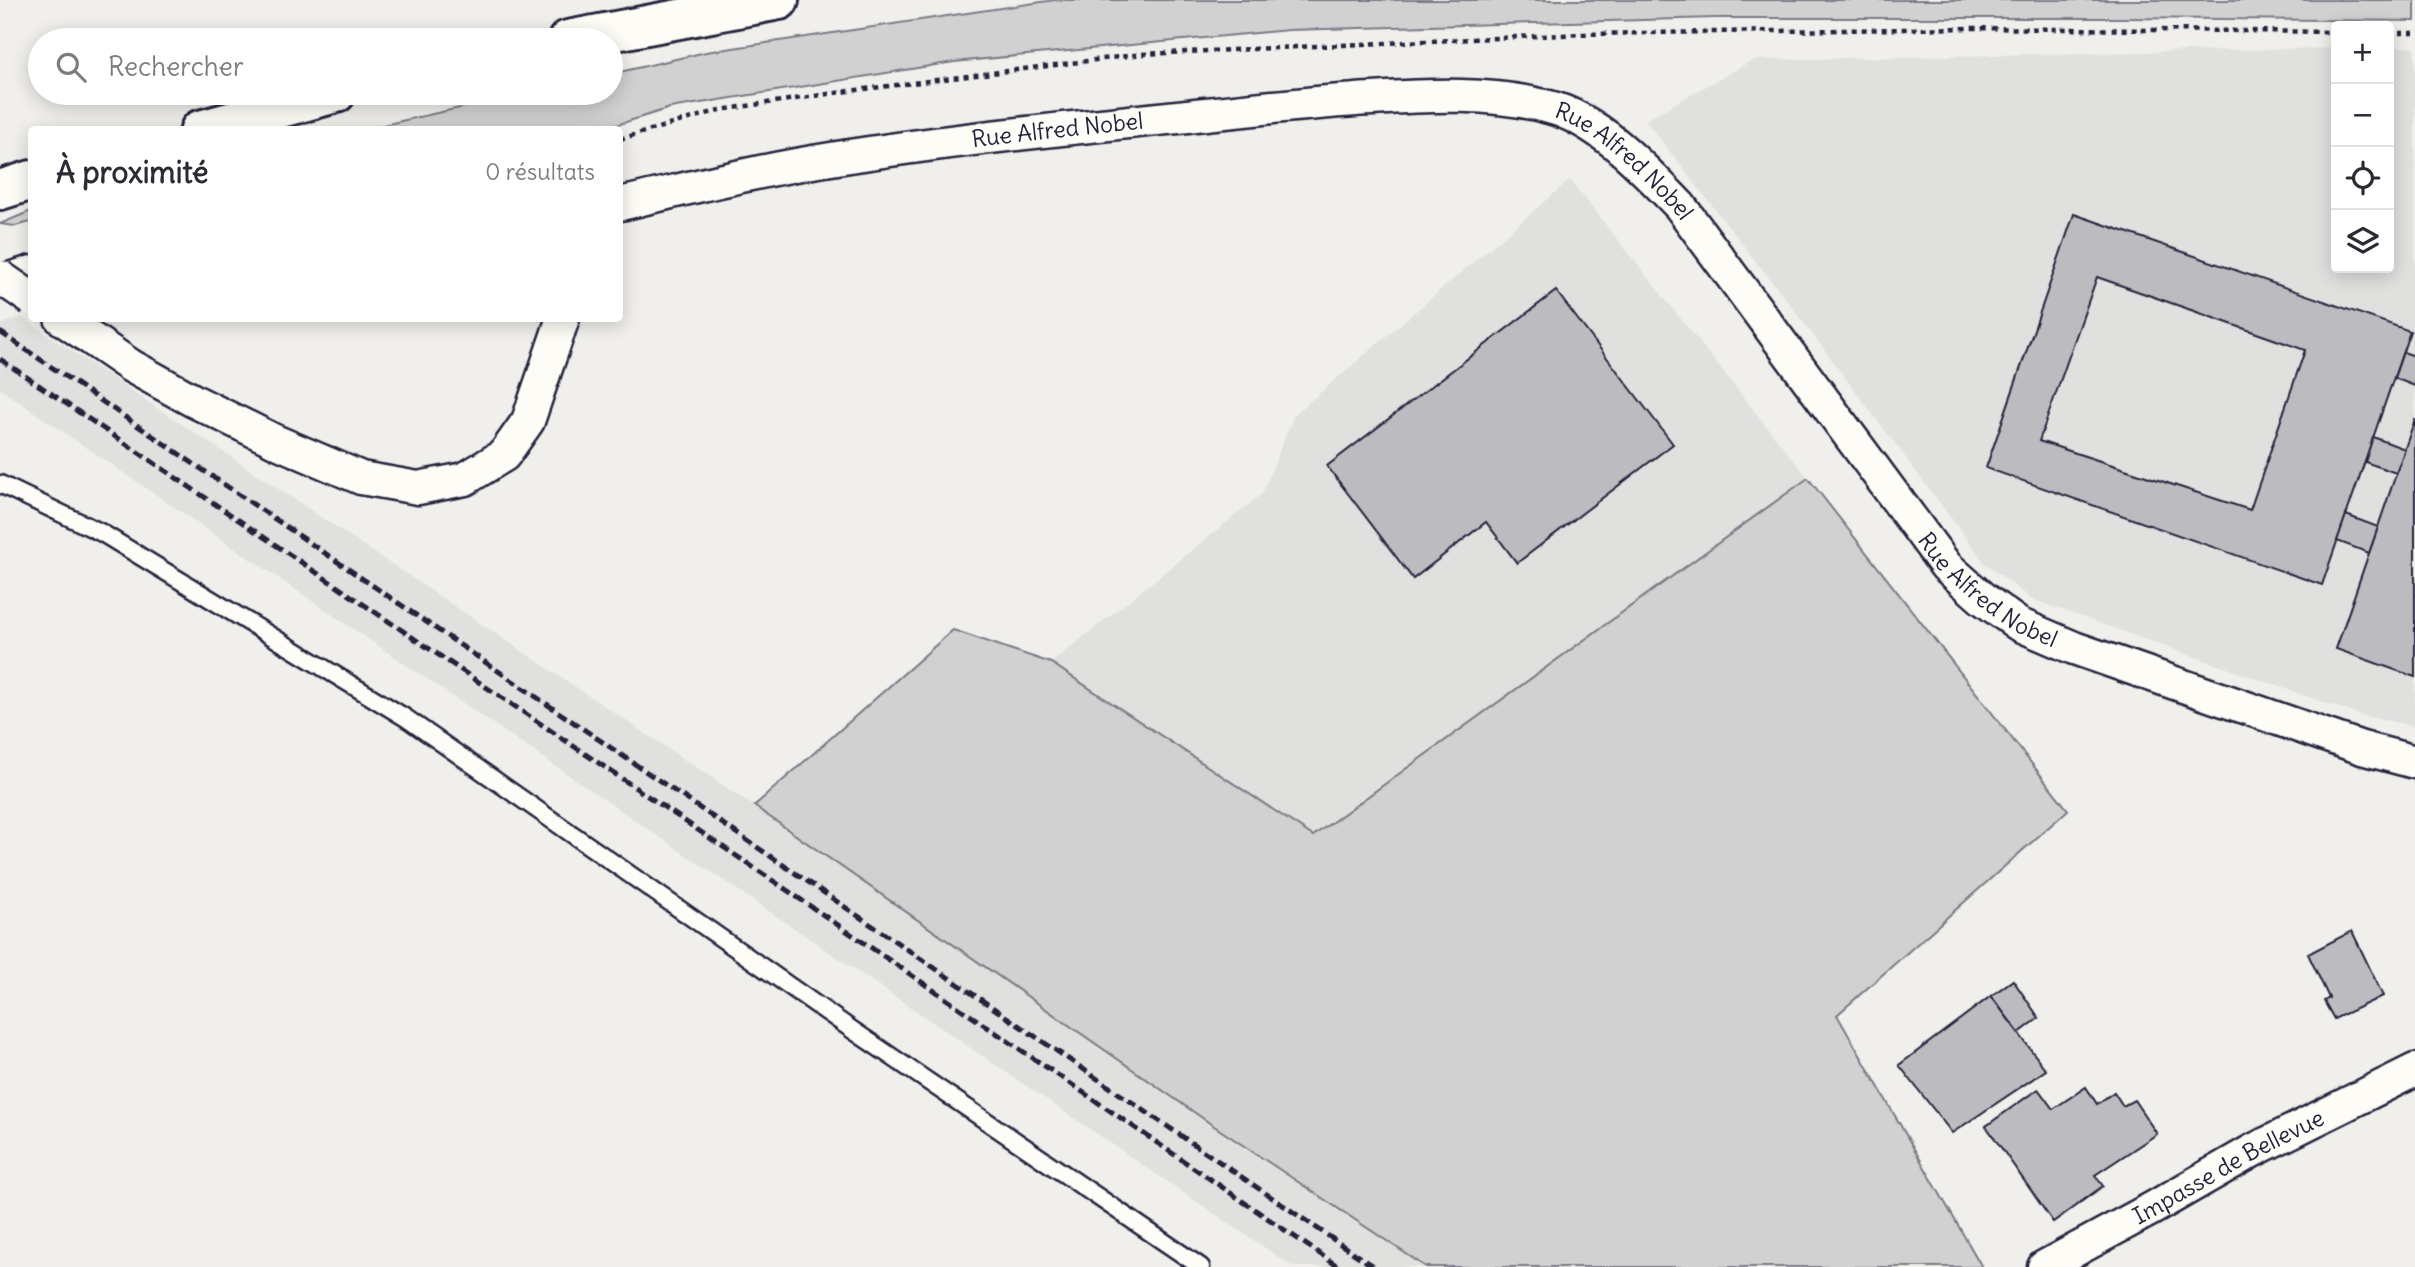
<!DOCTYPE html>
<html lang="fr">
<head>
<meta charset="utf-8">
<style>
	body { margin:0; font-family:Delius,sans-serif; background:#f7f7f7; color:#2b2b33 }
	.controls { position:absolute; right:21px; top:21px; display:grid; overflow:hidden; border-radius:7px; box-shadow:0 4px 18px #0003 }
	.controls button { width:63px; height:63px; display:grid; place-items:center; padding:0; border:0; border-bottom:2px solid #e1e1e2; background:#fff; color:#2b2b33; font:35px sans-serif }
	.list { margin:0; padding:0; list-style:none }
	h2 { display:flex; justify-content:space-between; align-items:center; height:91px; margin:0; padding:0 28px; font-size:30px }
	h2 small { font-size:23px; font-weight:400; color:#7c7c81 }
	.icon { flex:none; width:38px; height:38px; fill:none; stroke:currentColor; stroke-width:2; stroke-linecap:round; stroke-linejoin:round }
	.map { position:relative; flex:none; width:2415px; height:1267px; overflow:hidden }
	.search { position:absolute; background:#fff; box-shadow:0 4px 18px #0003; left:28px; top:28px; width:595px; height:77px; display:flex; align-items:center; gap:18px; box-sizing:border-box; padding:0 24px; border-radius:38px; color:#7c7c81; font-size:26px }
	.panel { position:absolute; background:#fff; box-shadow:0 4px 18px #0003; left:28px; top:126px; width:595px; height:196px; border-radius:7px }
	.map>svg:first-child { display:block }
	.built { fill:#e0e0df }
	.green { fill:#d2d1d1; stroke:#7a7a86; stroke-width:2 }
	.building { fill:#bcbcc0; stroke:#22223b; stroke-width:2; fill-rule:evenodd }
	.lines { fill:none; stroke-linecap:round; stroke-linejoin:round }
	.lane-casing { stroke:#22223b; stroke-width:21 }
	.street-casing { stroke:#22223b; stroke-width:37 }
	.primary-casing { stroke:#22223b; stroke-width:44 }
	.path { stroke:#22223b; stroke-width:4.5; stroke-dasharray:5 5; stroke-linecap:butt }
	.lane { stroke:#fdfcf7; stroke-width:16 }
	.street { stroke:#fdfcf7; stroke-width:32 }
	.primary { stroke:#fdfcf7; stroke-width:38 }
	.rail { stroke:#22223b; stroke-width:5; stroke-dasharray:10 5; stroke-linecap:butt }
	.street-bridge-casing { stroke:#22223b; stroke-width:37; stroke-linecap:butt }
	.street-bridge { stroke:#fdfcf7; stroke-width:32 }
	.labels { text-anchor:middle; stroke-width:5; stroke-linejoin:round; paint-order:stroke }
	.street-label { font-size:23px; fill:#22223b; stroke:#fdfcf7 }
</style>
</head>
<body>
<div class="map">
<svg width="2415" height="1267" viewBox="0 0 2415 1267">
	<rect width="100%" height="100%" fill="#f0efec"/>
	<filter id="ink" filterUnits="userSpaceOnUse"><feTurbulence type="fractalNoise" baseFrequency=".0143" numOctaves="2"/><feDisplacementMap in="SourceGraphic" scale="14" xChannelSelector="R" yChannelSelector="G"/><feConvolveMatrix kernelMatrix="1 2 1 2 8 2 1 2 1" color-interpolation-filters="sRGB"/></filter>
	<g filter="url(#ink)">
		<g class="built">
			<path d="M 2389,47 L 2415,47 L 2415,726 L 2363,716 L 2031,599 L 1985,563 L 1792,307 L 1645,120 L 1753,60 L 2336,48 L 2336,268 L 2389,268 Z"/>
			<path d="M 1570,180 L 1808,478 L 1313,837 L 1051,663 L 1262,494 L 1294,415 Z"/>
			<path d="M 21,317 L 754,806 L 1211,1124 L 1426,1267 L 1293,1267 L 0,389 L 0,325 Z"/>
		</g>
		<g class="green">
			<path d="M 1055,0 L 2415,0 L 2415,21 L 2126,18 L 1716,18 L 1289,30 L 954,62 L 670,108 L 604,129 L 365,129 L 527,93 L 611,93 L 611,74 L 706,52 Z"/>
			<path d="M 31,211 L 31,222 L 15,226 L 0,224 Z"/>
			<path d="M 1808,478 L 2068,810 L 1837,1015 L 1982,1267 L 1426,1267 L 1211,1124 L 754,806 L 953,630 L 1051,663 L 1313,836 Z"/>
		</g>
		<g class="building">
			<path d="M 2074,214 L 2410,331 L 2322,585 L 1986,468 ZM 2097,277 L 2305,350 L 2250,510 L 2039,441 Z"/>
			<path d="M 1556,291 L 1673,444 L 1517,563 L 1486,522 L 1413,579 L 1327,466 Z"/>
			<path d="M 2403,352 L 2415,356 L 2415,386 L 2394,378 Z"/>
			<path d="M 2415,419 L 2415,677 L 2336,649 Z"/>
			<path d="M 2373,437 L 2405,449 L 2396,473 L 2365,462 Z"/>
			<path d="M 2346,515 L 2378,527 L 2369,553 L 2337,541 Z"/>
			<path d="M 2352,931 L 2383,996 L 2334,1019 L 2324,1001 L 2329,998 L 2308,954 Z"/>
			<path d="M 2013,980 L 2039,1018 L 2019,1033 L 1991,996 Z"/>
			<path d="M 1991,996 L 2046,1070 L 1952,1133 L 1899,1065 Z"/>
			<path d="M 2086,1087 L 2097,1104 L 2114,1092 L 2123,1106 L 2134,1100 L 2157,1134 L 2095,1175 L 2103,1186 L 2053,1222 L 1986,1126 L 2038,1089 L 2053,1109 Z"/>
		</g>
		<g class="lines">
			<defs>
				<path id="lane" d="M 0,484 L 102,533 L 406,718 L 851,1029 L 1201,1267"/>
				<g id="street">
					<path id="s1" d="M 620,204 C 690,188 760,170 831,159 C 955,139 1081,127 1206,114 C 1262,108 1317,102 1372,99 C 1432,95 1491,92 1549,107 C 1600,120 1645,170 1680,206 L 1946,566 L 1982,598 L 2018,624 L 2074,648 L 2362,748 L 2415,762"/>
					<path d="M 0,282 L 32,272"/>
					<path d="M 61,318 L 131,366 L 194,401 L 277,442 L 361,478 L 418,488 L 465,479 L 504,455 L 528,421 L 563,318"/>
					<path id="s2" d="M 2044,1267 L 2153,1208 L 2252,1151 L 2415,1070"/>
				</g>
				<g id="primary">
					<path d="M 568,40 L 779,0"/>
					<path d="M 200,130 L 336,93"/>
					<path d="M 0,190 L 32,180"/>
				</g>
			</defs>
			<use href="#lane" class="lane-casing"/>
			<use href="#street" class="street-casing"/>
			<use href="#primary" class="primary-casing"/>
			<g class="path">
				<path d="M 2389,33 L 2415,33"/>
				<path d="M 620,139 L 720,110 L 849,91 L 1143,54 L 1583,34 L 1970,28 L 2336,32"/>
			</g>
			<use href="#lane" class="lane"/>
			<use href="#street" class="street"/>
			<use href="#primary" class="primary"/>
			<g class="rail">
				<path d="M 0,332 L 1374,1267"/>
				<path d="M 0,359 L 775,882 L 1339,1267"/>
			</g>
			<defs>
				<path id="street-bridge" d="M 0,277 L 32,299"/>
			</defs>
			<use href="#street-bridge" class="street-bridge-casing"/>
			<use href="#street-bridge" class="street-bridge"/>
		</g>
	</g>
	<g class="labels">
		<g class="street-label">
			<text dy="8" stroke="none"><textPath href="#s1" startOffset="444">Rue Alfred Nobel</textPath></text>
			<text dy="8" stroke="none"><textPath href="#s1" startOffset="1032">Rue Alfred Nobel</textPath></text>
			<text dy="8" stroke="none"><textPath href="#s1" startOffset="1600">Rue Alfred Nobel</textPath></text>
			<text dy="8" stroke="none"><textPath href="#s2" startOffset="210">Impasse de Bellevue</textPath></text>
		</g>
	</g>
</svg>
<div class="controls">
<button>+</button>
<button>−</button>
<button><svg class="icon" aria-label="locate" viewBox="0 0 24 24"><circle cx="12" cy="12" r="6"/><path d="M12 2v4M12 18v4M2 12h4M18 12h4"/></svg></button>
<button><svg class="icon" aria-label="layers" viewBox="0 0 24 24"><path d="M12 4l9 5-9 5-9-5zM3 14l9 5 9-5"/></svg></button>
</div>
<div class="search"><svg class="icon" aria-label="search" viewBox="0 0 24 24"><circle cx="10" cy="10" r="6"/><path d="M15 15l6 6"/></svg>Rechercher</div>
<section class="panel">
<h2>À proximité<small>0 résultats</small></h2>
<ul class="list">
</ul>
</section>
</div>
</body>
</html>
